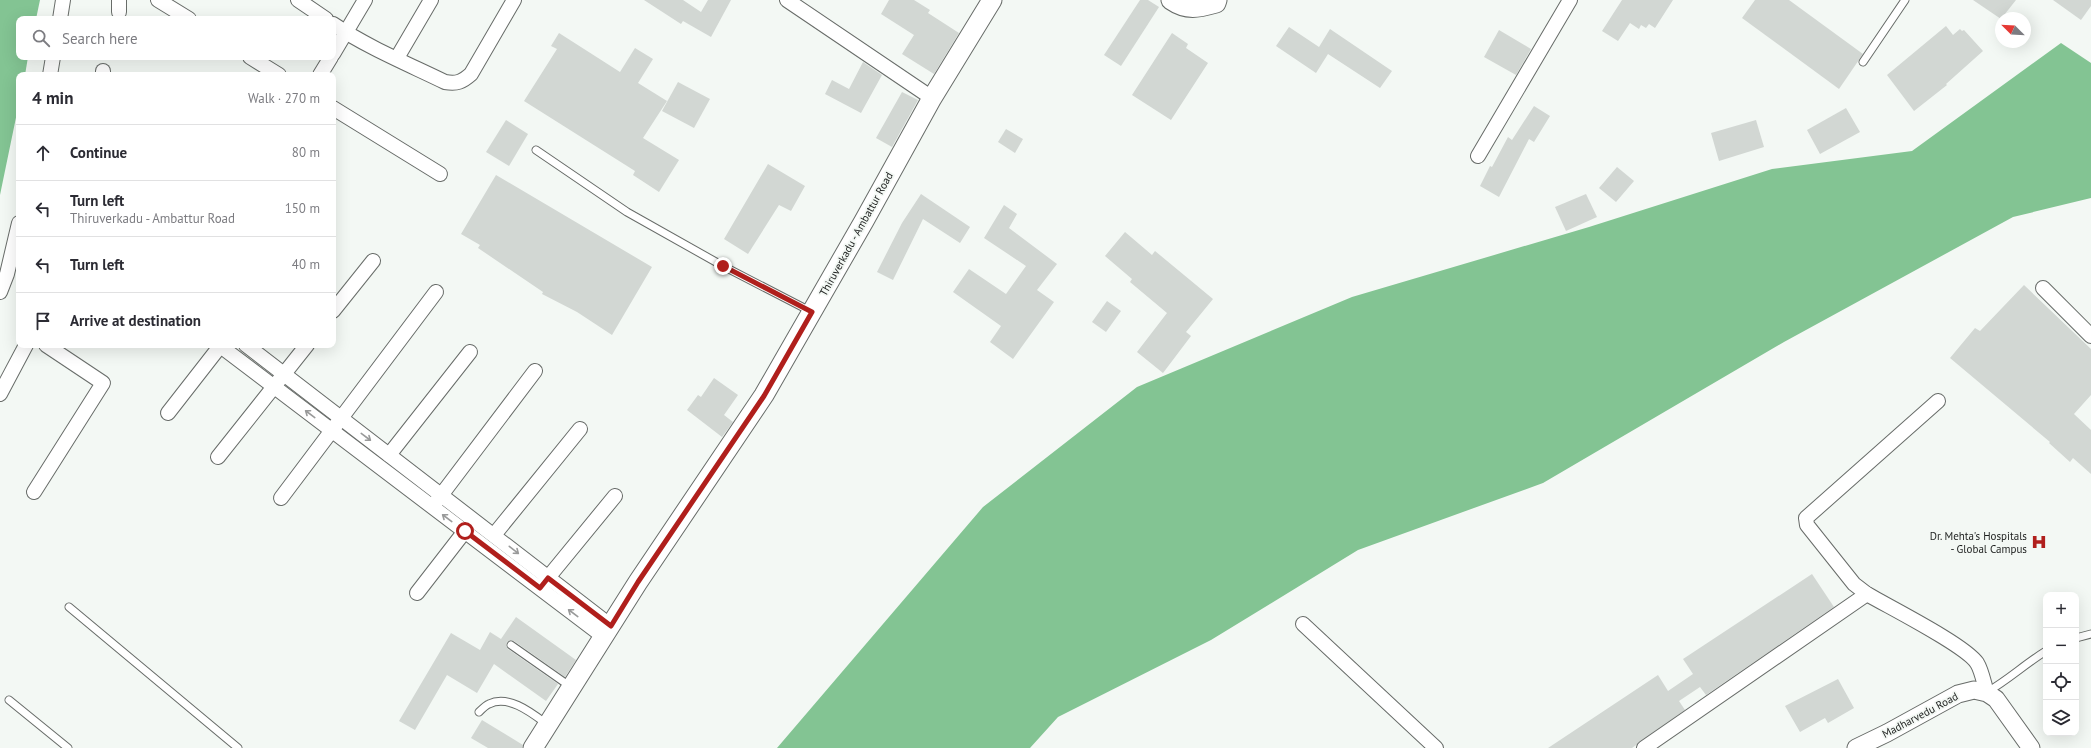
<!DOCTYPE html>
<html lang="en">
<head>
<meta charset="utf-8">
<style>
	body { margin:0; font-family:"PT Sans",sans-serif; background:#f2f2f3; color:#2b2b33 }
	.controls { position:absolute; right:12px; bottom:12px; display:grid; overflow:hidden; border-radius:8px; box-shadow:0 4px 16px #0002 }
	.controls button { width:36px; height:36px; display:grid; place-items:center; padding:0; border:0; border-bottom:1px solid #e1e1e2; background:#fff; color:#2b2b33; font:20px sans-serif }
	.compass { position:absolute; left:1995px; top:12px; width:36px; height:36px; border-radius:50%; background:#fff; box-shadow:0 4px 16px #0002; rotate:294deg }
	.stop { position:absolute; width:12px; height:12px; margin:-9px; border:3px solid #b01f1c; border-radius:50%; background:#fff }
	.stop.end { background:#b01f1c; border-color:#fff; box-shadow:0 1px 4px #0008 }
	.list { margin:0; padding:0; list-style:none }
	h2 { display:flex; justify-content:space-between; align-items:center; height:52px; margin:0; padding:0 16px; font-size:17px }
	h2 small { font-size:13px; font-weight:400; color:#7c7c81 }
	.list li { display:grid; grid-template-columns:26px 1fr auto; gap:12px; align-items:center; box-sizing:border-box; height:56px; padding:0 16px; border-top:1px solid #e1e1e2 }
	.list b { display:block; font-size:15px; white-space:nowrap }
	.list p { margin:0; font-size:13px; white-space:nowrap; color:#7c7c81 }
	.list em { font-size:13px; font-style:normal; color:#7c7c81 }
	.icon { flex:none; width:22px; height:22px; fill:none; stroke:currentColor; stroke-width:2; stroke-linecap:round; stroke-linejoin:round }
	.map { position:relative; flex:none; width:2091px; height:748px; overflow:hidden }
	.search { position:absolute; background:#fff; box-shadow:0 4px 16px #0002; left:16px; top:16px; width:320px; height:44px; display:flex; align-items:center; gap:10px; box-sizing:border-box; padding:0 14px; border-radius:8px; color:#7c7c81; font-size:15px }
	.panel { position:absolute; background:#fff; box-shadow:0 4px 16px #0002; left:16px; top:72px; width:320px; height:276px; border-radius:8px }
	.map>svg:first-child { display:block }
	.water { fill:#83c493 }
	.building { fill:#d2d7d3 }
	.lines { fill:none; stroke-linecap:round; stroke-linejoin:round }
	.service-casing { stroke:#686c69; stroke-width:9 }
	.minor-casing { stroke:#686c69; stroke-width:16 }
	.tertiary-casing { stroke:#686c69; stroke-width:19 }
	.secondary-casing { stroke:#686c69; stroke-width:21 }
	.service { stroke:#fff; stroke-width:7 }
	.minor { stroke:#fff; stroke-width:14 }
	.tertiary { stroke:#fff; stroke-width:17 }
	.secondary { stroke:#fff; stroke-width:19 }
	.oneway { stroke:#999a9a }
	.route { stroke:#b01f1c; stroke-width:5 }
	.labels { text-anchor:middle; stroke-width:3.5; stroke-linejoin:round; paint-order:stroke }
	.street-label { font-size:11px; fill:#1d1f1e; stroke:#f3f8f4 }
	.poi-label { font-size:11px; fill:#1d1f1e; stroke:#f3f8f4; text-anchor:end }
</style>
</head>
<body>
<div class="map">
<svg width="2091" height="748" viewBox="0 0 2091 748">
	<rect width="100%" height="100%" fill="#f3f8f4"/>
	<g class="water">
		<path d="M 0,0 L 40,0 L 36,19 L 19,19 L 19,57 L 28,57 L 25,75 L 19,75 L 19,103 L 0,195 Z"/>
		<path d="M 2061,43 L 2091,63 L 2091,198 L 2013,217 L 1784,342 L 1543,483 L 1358,550 L 1211,640 L 1058,717 L 1030,748 L 777,748 L 983,507 L 1137,387 L 1352,297 L 1589,227 L 1772,169 L 1912,151 Z"/>
	</g>
	<g class="building">
		<path d="M 644,0 L 683,0 L 701,12 L 708,0 L 731,0 L 711,37 L 683,21 L 681,24 Z"/>
		<path d="M 889,0 L 914,0 L 930,10 L 928,13 L 959,33 L 934,74 L 902,54 L 914,35 L 881,14 Z"/>
		<path d="M 1140,0 L 1148,0 L 1159,7 L 1121,66 L 1104,55 Z"/>
		<path d="M 1622,0 L 1673,0 L 1655,28 L 1649,24 L 1646,28 L 1641,25 L 1639,29 L 1630,23 L 1618,41 L 1602,31 Z"/>
		<path d="M 1755,0 L 1789,0 L 1863,54 L 1839,89 L 1742,18 Z"/>
		<path d="M 1973,0 L 2016,0 L 2001,19 Z"/>
		<path d="M 2053,0 L 2091,0 L 2091,6 L 2081,20 Z"/>
		<path d="M 1946,26 L 1953,35 L 1960,29 L 1962,31 L 1964,30 L 1983,51 L 1946,84 L 1947,85 L 1914,111 L 1887,75 Z"/>
		<path d="M 1289,27 L 1319,47 L 1330,29 L 1392,71 L 1380,88 L 1328,54 L 1316,73 L 1276,46 Z"/>
		<path d="M 1499,30 L 1531,49 L 1516,75 L 1484,57 Z"/>
		<path d="M 559,33 L 620,72 L 635,48 L 653,59 L 638,83 L 667,101 L 643,138 L 679,160 L 659,192 L 633,175 L 635,171 L 524,101 L 557,49 L 551,46 Z"/>
		<path d="M 1172,33 L 1188,44 L 1186,48 L 1208,63 L 1171,120 L 1132,95 Z"/>
		<path d="M 863,62 L 882,75 L 861,113 L 825,94 L 832,80 L 849,89 Z"/>
		<path d="M 678,82 L 710,99 L 694,128 L 662,111 Z"/>
		<path d="M 902,92 L 918,100 L 892,147 L 876,138 Z"/>
		<path d="M 1534,106 L 1550,116 L 1534,142 L 1529,139 L 1499,197 L 1480,186 L 1490,166 L 1492,167 L 1508,137 L 1512,140 Z"/>
		<path d="M 1846,108 L 1860,132 L 1820,154 L 1807,130 Z"/>
		<path d="M 506,120 L 528,134 L 509,166 L 486,152 Z"/>
		<path d="M 1756,120 L 1764,147 L 1719,161 L 1711,133 Z"/>
		<path d="M 1006,129 L 1023,139 L 1015,153 L 998,142 Z"/>
		<path d="M 768,164 L 805,186 L 791,211 L 779,205 L 748,254 L 724,239 Z"/>
		<path d="M 1617,167 L 1634,181 L 1616,202 L 1599,188 Z"/>
		<path d="M 496,175 L 652,267 L 612,335 L 577,312 L 542,294 L 543,292 L 478,248 L 480,245 L 461,234 Z"/>
		<path d="M 921,194 L 970,227 L 960,243 L 923,219 L 893,280 L 877,272 L 902,223 Z"/>
		<path d="M 1586,194 L 1597,217 L 1566,231 L 1555,207 Z"/>
		<path d="M 1004,205 L 1017,214 L 1009,228 L 1057,264 L 1037,290 L 1054,302 L 1013,359 L 990,342 L 1001,326 L 953,292 L 969,269 L 1006,294 L 1026,266 L 984,238 Z"/>
		<path d="M 1125,232 L 1152,255 L 1155,251 L 1213,299 L 1186,332 L 1191,336 L 1163,373 L 1137,352 L 1167,313 L 1130,282 L 1132,279 L 1105,256 Z"/>
		<path d="M 2024,285 L 2091,349 L 2091,395 L 2074,414 L 2091,430 L 2091,474 L 2073,458 L 2070,462 L 2049,443 L 2050,442 L 1950,358 L 1975,328 L 1980,331 Z"/>
		<path d="M 1107,301 L 1121,311 L 1106,332 L 1092,322 Z"/>
		<path d="M 714,378 L 738,395 L 724,415 L 733,422 L 722,437 L 687,410 L 698,395 L 701,397 Z"/>
		<path d="M 1812,574 L 1834,607 L 1706,695 L 1700,687 L 1679,701 L 1685,710 L 1632,748 L 1548,748 L 1658,675 L 1668,691 L 1693,674 L 1683,659 Z"/>
		<path d="M 516,617 L 576,660 L 565,677 L 514,641 L 507,642 L 506,645 L 508,649 L 558,684 L 546,701 L 494,664 L 477,693 L 447,675 L 415,730 L 399,721 L 451,633 L 480,650 L 490,632 L 501,639 Z"/>
		<path d="M 1838,679 L 1854,708 L 1828,723 L 1825,718 L 1800,732 L 1785,706 Z"/>
		<path d="M 482,720 L 523,745 L 522,748 L 488,748 L 471,738 Z"/>
	</g>
	<g class="lines">
		<defs>
			<g id="service">
				<path d="M 1863,62 L 1905,0"/>
				<path d="M 536,150 L 627,212 L 723,266 L 812,312"/>
				<path d="M 69,607 L 238,748"/>
				<path d="M 2076,638 L 2091,634"/>
				<path d="M 511,645 L 571,687"/>
				<path d="M 1987,692 C 2008,680 2025,664 2046,651"/>
				<path d="M 9,700 L 68,748"/>
				<path d="M 479,712 C 482,709 486,705 489,704 C 509,694 533,714 548,725"/>
			</g>
			<g id="minor">
				<path d="M 158,0 L 189,19"/>
				<path d="M 298,0 L 326,19"/>
				<path d="M 787,0 L 932,98"/>
				<path d="M 119,12 L 119,0"/>
				<path d="M 60,19 L 63,0"/>
				<path d="M 333,24 C 367,47 408,64 445,82 C 457,84 462,82 471,74 L 514,0"/>
				<path d="M 333,54 L 365,0"/>
				<path d="M 250,57 L 279,75"/>
				<path d="M 397,58 L 431,0"/>
				<path d="M 50,75 L 53,57"/>
				<path d="M 103,75 L 103,71"/>
				<path d="M 320,75 L 331,57"/>
				<path d="M 333,108 L 440,174"/>
				<path d="M 1478,156 L 1570,0"/>
				<path d="M 2043,288 L 2091,336"/>
				<path d="M 0,292 L 7,274 L 19,223"/>
				<path d="M 333,311 L 373,261"/>
				<path d="M 219,345 L 604,637"/>
				<path d="M 246,345 L 611,626"/>
				<path d="M 0,394 L 26,345"/>
				<path d="M 1938,401 L 1806,518 L 1807,525 L 1854,584 L 1867,594 C 1889,607 1965,645 1977,663 C 1982,671 1984,684 1987,693"/>
				<path d="M 168,413 L 221,345"/>
				<path d="M 389,455 L 470,352"/>
				<path d="M 218,457 L 307,345"/>
				<path d="M 34,492 L 103,383 L 46,345"/>
				<path d="M 281,498 L 436,292"/>
				<path d="M 436,502 L 535,371"/>
				<path d="M 494,535 L 580,429"/>
				<path d="M 542,585 L 615,496"/>
				<path d="M 417,593 L 465,531"/>
				<path d="M 1303,624 L 1436,748"/>
				<path d="M 1644,748 L 1867,594"/>
			</g>
			<path id="tertiary" d="M 1856,748 L 1887,733 L 1958,694 L 1974,690 L 1987,693 L 1996,699 L 2031,748"/>
			<g id="secondary">
				<path d="M 1171,0 C 1187,11 1198,8 1216,3 L 1217,0"/>
				<path d="M 533,748 L 638,582 L 764,395 L 864,221 L 932,98 L 992,0"/>
			</g>
		</defs>
		<use href="#service" class="service-casing"/>
		<use href="#minor" class="minor-casing"/>
		<use href="#tertiary" class="tertiary-casing"/>
		<use href="#secondary" class="secondary-casing"/>
		<use href="#service" class="service"/>
		<use href="#minor" class="minor"/>
		<use href="#tertiary" class="tertiary"/>
		<use href="#secondary" class="secondary"/>
	</g>
	<defs><path id="oneway-shaft" d="M-6 0H5M1.5-3L5.5 0L1.5 3" fill="none" stroke-width="1.6" stroke-linecap="round" stroke-linejoin="round"/></defs>
	<g class="oneway">
		<use href="#oneway-shaft" transform="translate(310 414) rotate(-143)"/>
		<use href="#oneway-shaft" transform="translate(366 437) rotate(37)"/>
		<use href="#oneway-shaft" transform="translate(447 518) rotate(-143)"/>
		<use href="#oneway-shaft" transform="translate(514 550) rotate(38)"/>
		<use href="#oneway-shaft" transform="translate(573 613) rotate(-143)"/>
	</g>
	<g class="lines">
		<path class="route" d="M 465,531 L 540,588 L 548,578 L 611,626 L 638,582 L 764,396 L 812,312 L 723,266"/>
	</g>
	<defs>
		<symbol id="hospital-bare" viewBox="-9 -9 18 18"><path d="M-5-5h3v3.5h4V-5h3V5h-3V1.5h-4V5h-3Z" fill="#b01f1c" stroke="#f3f8f4" stroke-width="2.5" paint-order="stroke"/></symbol>
	</defs>
	<g fill-rule="evenodd">
		<use href="#hospital-bare" x="2028" y="531" width="22" height="22"/>
	</g>
	<g class="labels">
		<g class="street-label">
			<text transform="translate(856 234) rotate(-61)" y="4">Thiruverkadu - Ambattur Road</text>
			<text transform="translate(1920 715) rotate(-28)" y="4">Madharvedu Road</text>
		</g>
		<g class="poi-label">
			<text x="2027" y="540">Dr. Mehta's Hospitals<tspan x="2027" dy="13">- Global Campus</tspan></text>
		</g>
	</g>
</svg>
<div class="controls">
<button>+</button>
<button>−</button>
<button><svg class="icon" aria-label="locate" viewBox="0 0 24 24"><circle cx="12" cy="12" r="6"/><path d="M12 2v4M12 18v4M2 12h4M18 12h4"/></svg></button>
<button><svg class="icon" aria-label="layers" viewBox="0 0 24 24"><path d="M12 4l9 5-9 5-9-5zM3 14l9 5 9-5"/></svg></button>
</div>
<svg class="compass" viewBox="-18 -18 36 36"><path d="M0-13l5 13h-10z" fill="#e53935"/><path d="M0 13l5-13h-10z" fill="#7c7c81"/></svg>
<div class="stop" style="left:465px;top:531px"></div>
<div class="stop end" style="left:723px;top:266px"></div>
<div class="search"><svg class="icon" aria-label="search" viewBox="0 0 24 24"><circle cx="10" cy="10" r="6"/><path d="M15 15l6 6"/></svg>Search here</div>
<section class="panel">
<h2>4 min<small>Walk · 270 m</small></h2>
<ul class="list">
<li><svg class="icon" aria-label="ahead" viewBox="0 0 24 24"><path d="M12 20V5M6 11l6-6 6 6"/></svg><div><b>Continue</b></div><em>80 m</em></li>
<li><svg class="icon" aria-label="left" viewBox="0 0 24 24"><path d="M17 20v-9H6M10 6l-5 5 5 5"/></svg><div><b>Turn left</b><p>Thiruverkadu - Ambattur Road</p></div><em>150 m</em></li>
<li><svg class="icon" aria-label="left" viewBox="0 0 24 24"><path d="M17 20v-9H6M10 6l-5 5 5 5"/></svg><div><b>Turn left</b></div><em>40 m</em></li>
<li><svg class="icon" aria-label="arrive" viewBox="0 0 24 24"><path d="M6 21V4h12l-3 4 3 4H6"/></svg><div><b>Arrive at destination</b></div></li>
</ul>
</section>
</div>
</body>
</html>
